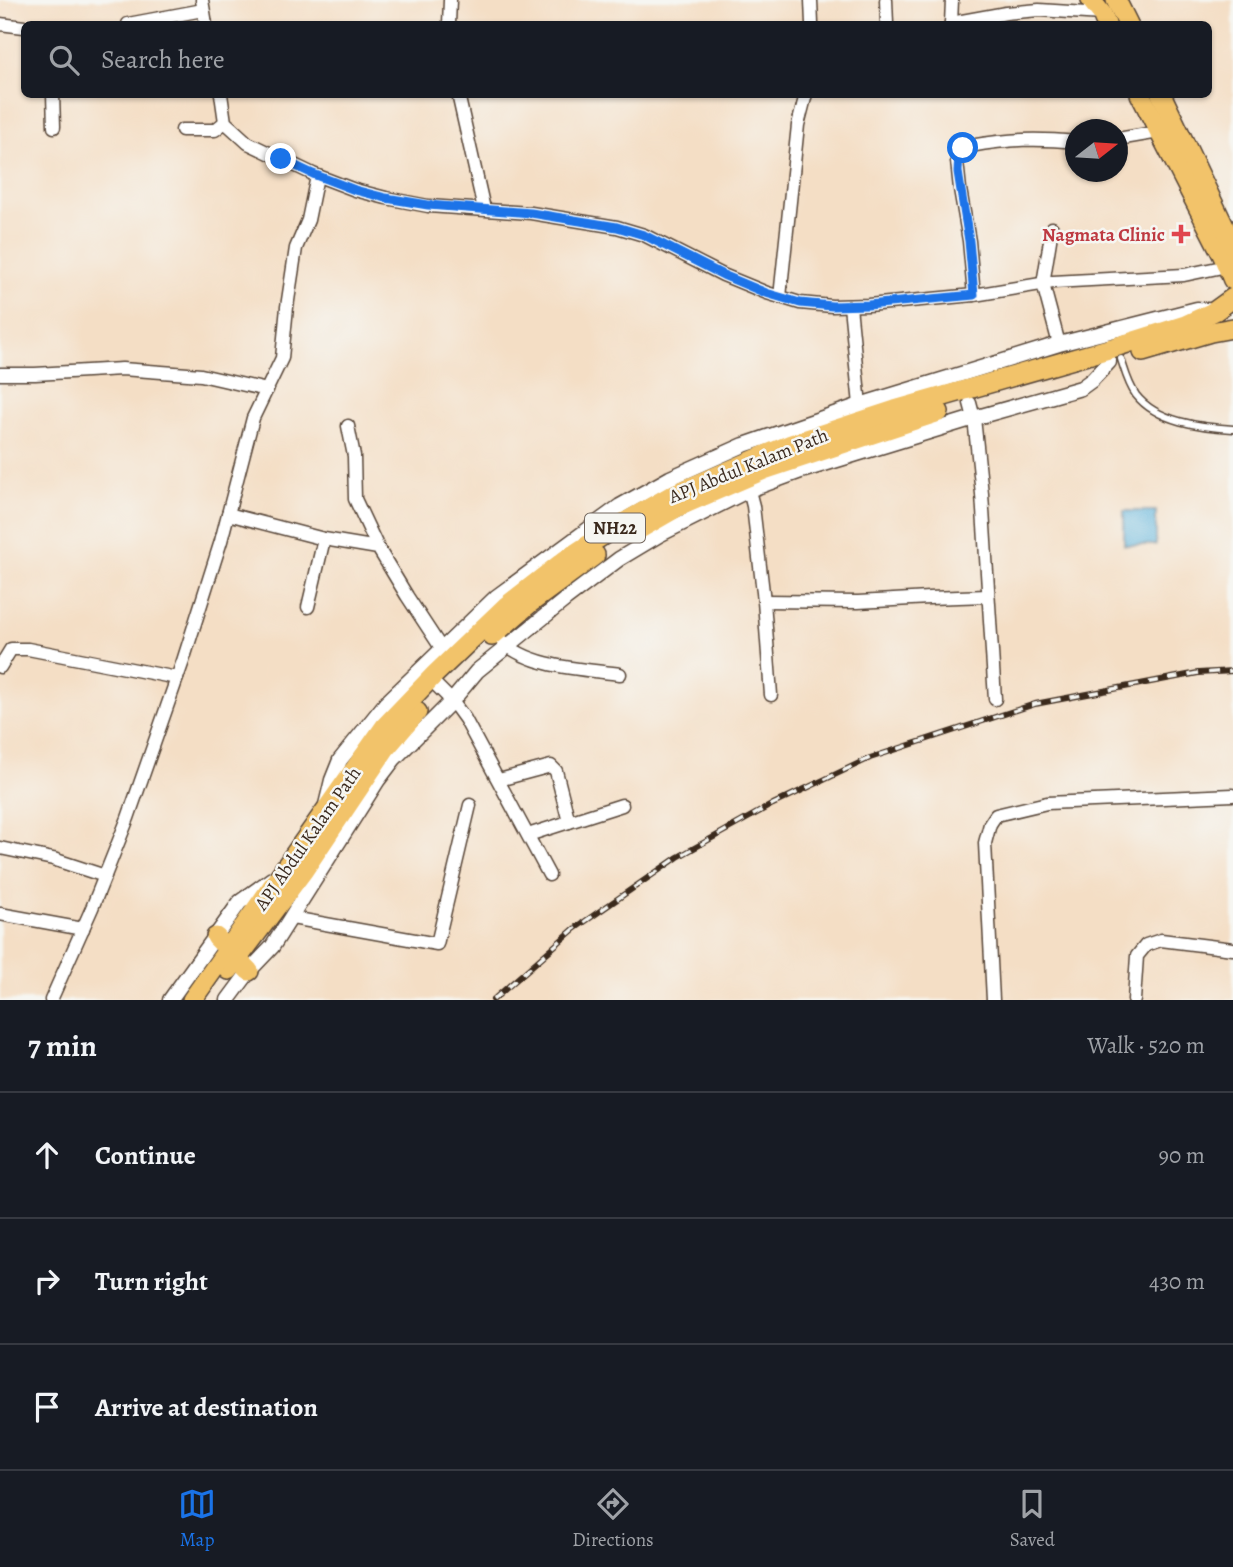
<!DOCTYPE html>
<html lang="en">
<head>
<meta charset="utf-8">
<style>
	body { margin:0; font-family:Alegreya,serif; background:#20242c; color:#f1f3f6 }
	.compass { position:absolute; left:1065px; top:119px; width:63px; height:63px; border-radius:50%; background:#171b24; box-shadow:0 2px 5px #0004; rotate:73deg }
	.stop { position:absolute; width:21px; height:21px; margin:-16px; border:5px solid #1a73e8; border-radius:50%; background:#fff }
	.stop.end { background:#1a73e8; border-color:#fff; box-shadow:0 2px 7px #0008 }
	.list { margin:0; padding:0; list-style:none }
	h2 { display:flex; justify-content:space-between; align-items:center; height:91px; margin:0; padding:0 28px; font-size:30px }
	h2 small { font-size:23px; font-weight:400; color:#9ea1a6 }
	.list li { display:grid; grid-template-columns:46px 1fr auto; gap:21px; align-items:center; box-sizing:border-box; height:126px; padding:0 28px; border-top:2px solid #363941 }
	.list b { display:block; font-size:26px; white-space:nowrap }
	.list em { font-size:23px; font-style:normal; color:#9ea1a6 }
	.icon { flex:none; width:38px; height:38px; fill:none; stroke:currentColor; stroke-width:2; stroke-linecap:round; stroke-linejoin:round }
	.map { position:relative; flex:none; width:1233px; height:1000px; overflow:hidden }
	.search { position:absolute; background:#171b24; box-shadow:0 2px 5px #0004; left:21px; right:21px; top:21px; height:77px; display:flex; align-items:center; gap:18px; box-sizing:border-box; padding:0 24px; border-radius:10px; color:#9ea1a6; font-size:26px }
	.sheet { height:469px; background:#171b24 }
	nav { display:flex; justify-content:space-around; align-items:center; box-sizing:border-box; height:98px; border-top:2px solid #363941; background:#171b24; font-size:19px; color:#9ea1a6 }
	nav a { display:grid; justify-items:center; gap:4px }
	nav .on { color:#1a73e8 }
	.map>svg:first-child { display:block }
	.water { fill:#5fb3db; stroke:#4d6e7c; stroke-width:2 }
	.lines { fill:none; stroke-linecap:round; stroke-linejoin:round }
	.service-casing { stroke:#574537; stroke-width:9 }
	.minor-casing { stroke:#574537; stroke-width:15 }
	.tertiary-casing { stroke:#574537; stroke-width:17 }
	.trunk-casing { stroke:#574537; stroke-width:22 }
	.service { stroke:#fff; stroke-width:6 }
	.minor { stroke:#fff; stroke-width:12 }
	.tertiary { stroke:#fff; stroke-width:14 }
	.trunk { stroke:#f2c36a; stroke-width:19 }
	.rail-casing { stroke:#3b2a1e; stroke-width:6 }
	.rail { stroke:#f6f6f2; stroke-width:3.5; stroke-dasharray:10; stroke-linecap:butt }
	.route { stroke:#1a73e8; stroke-width:9 }
	.health-dot { fill:#e0444e; stroke:#f6f6f2; stroke-width:2.5 }
	.labels { text-anchor:middle; stroke-width:5; stroke-linejoin:round; paint-order:stroke }
	.shield { fill:#f6f6f2; stroke:#73675e; stroke-width:2 }
	.shield-label { font-size:18px; font-weight:bold; fill:#3b2a1e }
	.health-label { font-size:19px; font-weight:bold; fill:#be3a42; stroke:#f6f6f2; text-anchor:end }
	.street-label { font-size:19px; fill:#3b2a1e; stroke:#f6f6f2 }
</style>
</head>
<body>
<div class="map">
<svg width="1233" height="1000" viewBox="0 0 1233 1000">
	<rect width="100%" height="100%" fill="#f6f6f2"/>
	<filter id="ink" filterUnits="userSpaceOnUse"><feTurbulence type="fractalNoise" baseFrequency=".0143" numOctaves="2"/><feDisplacementMap in="SourceGraphic" scale="14" xChannelSelector="R" yChannelSelector="G"/><feConvolveMatrix kernelMatrix="1 2 1 2 8 2 1 2 1" color-interpolation-filters="sRGB"/></filter>
	<filter id="wash" filterUnits="userSpaceOnUse"><feTurbulence type="fractalNoise" baseFrequency=".00686" numOctaves="4" result="noise"/><feDisplacementMap in="SourceGraphic" scale="28" xChannelSelector="R" yChannelSelector="G"/><feGaussianBlur stdDeviation="1.57" result="paint"/><feColorMatrix in="noise" values="0 0 0 0 0 0 0 0 0 0 0 0 0 0 0 0 0 1.4 0 .05"/><feComposite in="paint" operator="in"/></filter>
	<g filter="url(#wash)">
		<rect width="100%" height="100%" fill="#f4dec5"/>
		<rect class="water" x="1124" y="511" width="32" height="34"/>
	</g>
	<g filter="url(#ink)">
		<g class="lines">
			<defs>
				<path id="service" d="M 1121,359 C 1125,371 1128,384 1136,395 C 1157,422 1201,427 1233,429"/>
				<g id="minor">
					<path d="M 202,0 L 206,24"/>
					<path d="M 811,0 L 812,24"/>
					<path d="M 886,0 L 887,24"/>
					<path d="M 951,23 L 1006,13 L 1039,10 L 1102,14"/>
					<path d="M 0,24 L 24,27"/>
					<path d="M 128,24 L 203,10"/>
					<path d="M 449,24 L 450,0"/>
					<path d="M 951,24 L 952,0"/>
					<path d="M 53,94 L 54,127"/>
					<path d="M 221,94 L 225,122 L 248,143 L 313,174 L 355,190 L 386,198 L 428,206 L 531,213 L 617,227 L 644,235 L 723,275 L 767,293 L 800,303 L 832,306 L 868,305 L 974,295 L 1053,282 L 1184,275 L 1227,266"/>
					<path d="M 458,94 L 484,209"/>
					<path d="M 182,130 L 215,130 L 225,122"/>
					<path d="M 1118,139 L 1159,132"/>
					<path d="M 1052,228 L 1043,284 L 1059,344"/>
					<path d="M 974,295 L 969,241 L 960,189 L 957,161 L 959,153 L 963,148 L 970,146 C 1009,139 1037,138 1076,142"/>
					<path d="M 780,297 L 798,125 L 806,94"/>
					<path d="M 850,306 L 860,405"/>
					<path d="M 0,374 L 35,374 L 122,369 L 201,375 L 267,390"/>
					<path d="M 970,403 L 974,418 L 982,494 L 995,699"/>
					<path d="M 348,426 L 354,456 L 355,499 L 378,548"/>
					<path d="M 747,483 L 753,506 L 764,601 L 771,695"/>
					<path d="M 228,514 L 324,539 L 378,548 L 407,596 L 447,657"/>
					<path d="M 764,601 L 858,602 L 929,598 L 988,596"/>
					<path d="M 308,607 L 324,539"/>
					<path d="M 501,640 C 529,668 582,669 620,674"/>
					<path d="M 0,667 L 11,649 L 28,649 L 177,678"/>
					<path d="M 430,679 L 452,701 L 465,719 L 549,875"/>
					<path d="M 499,780 L 551,766 L 556,771 L 569,822"/>
					<path d="M 528,835 L 622,805"/>
					<path d="M 0,848 L 53,859 L 105,876"/>
					<path d="M 0,914 L 83,929"/>
					<path d="M 292,918 L 437,944 L 470,805"/>
					<path d="M 51,1000 L 92,908 L 128,818 L 183,661 L 221,541 L 253,418 L 282,358 L 287,307 L 296,248 L 308,220 L 317,176"/>
					<path d="M 993,1000 L 985,843 L 990,824 L 996,815 L 1047,803 L 1233,795"/>
					<path d="M 1134,1000 L 1137,956 L 1146,945 L 1161,940 L 1233,949"/>
				</g>
				<g id="tertiary">
					<path d="M 326,805 L 332,780 L 340,760 L 386,703 L 496,597 L 620,506 L 670,478 L 744,445 L 860,405 L 1059,344 L 1197,309 L 1215,311"/>
					<path d="M 170,1000 L 240,902 L 272,879"/>
					<path d="M 228,1000 L 251,969 L 272,947 L 378,780 L 394,759 L 452,701 L 477,671 L 566,599 L 619,559 L 659,535 L 749,490 L 801,471 L 974,418 L 1081,388 L 1092,380 L 1109,362"/>
				</g>
				<g id="trunk">
					<path d="M 1091,0 L 1102,14 L 1106,24"/>
					<path d="M 1116,0 L 1128,24"/>
					<path d="M 1140,94 L 1223,256 L 1233,280"/>
					<path d="M 1161,94 L 1233,245"/>
					<path d="M 1143,352 L 1211,332 L 1233,328"/>
					<path d="M 633,533 L 678,507 L 764,470 L 939,412"/>
					<path d="M 492,636 L 530,603 L 595,555"/>
					<path d="M 216,937 L 249,971"/>
					<path d="M 229,970 L 304,870 L 386,748 L 417,712"/>
					<path d="M 192,1000 L 385,726 L 435,674 L 506,606 L 565,560 L 611,530 L 672,495 L 791,444 L 895,410 L 1112,348 L 1185,325 L 1215,311 L 1233,298"/>
				</g>
			</defs>
			<use href="#service" class="service-casing"/>
			<use href="#minor" class="minor-casing"/>
			<use href="#tertiary" class="tertiary-casing"/>
			<use href="#trunk" class="trunk-casing"/>
			<use href="#service" class="service"/>
			<use href="#minor" class="minor"/>
			<use href="#tertiary" class="tertiary"/>
			<use href="#trunk" class="trunk"/>
			<defs>
				<path id="rail" d="M 493,1000 L 574,929 L 678,857 L 773,804 L 870,758 L 1035,704 L 1198,673 L 1233,671"/>
			</defs>
			<use href="#rail" class="rail-casing"/>
			<use href="#rail" class="rail"/>
		</g>
	</g>
	<g class="lines" filter="url(#ink)">
		<path class="route" d="M 281,159 L 313,174 L 355,190 L 386,198 L 428,205 L 531,213 L 617,227 L 644,235 L 723,275 L 766,293 L 800,303 L 832,306 L 868,305 L 974,295 L 969,241 L 958,172 L 959,153 L 963,148"/>
	</g>
	<path class="health-dot" d="M1177.5 223.5h7v7h7v7h-7v7h-7v-7h-7v-7h7z"/>
	<g class="labels">
		<rect class="shield" x="585" y="513.5" width="60" height="29" rx="5"/>
		<g class="shield-label">
			<text x="615" y="534">NH22</text>
		</g>
		<g class="health-label">
			<text x="1165" y="241">Nagmata Clinic</text>
		</g>
		<g class="street-label">
			<text transform="translate(748 465) rotate(-22)" y="7">APJ Abdul Kalam Path</text>
			<text transform="translate(307 838) rotate(-55)" y="7">APJ Abdul Kalam Path</text>
		</g>
	</g>
</svg>
<svg class="compass" viewBox="-18 -18 36 36"><path d="M0-13l5 13h-10z" fill="#e53935"/><path d="M0 13l5-13h-10z" fill="#9ea1a6"/></svg>
<div class="stop" style="left:963px;top:148px"></div>
<div class="stop end" style="left:281px;top:159px"></div>
<div class="search"><svg class="icon" aria-label="search" viewBox="0 0 24 24"><circle cx="10" cy="10" r="6"/><path d="M15 15l6 6"/></svg>Search here</div>
</div>
<section class="sheet">
<h2>7 min<small>Walk · 520 m</small></h2>
<ul class="list">
<li><svg class="icon" aria-label="ahead" viewBox="0 0 24 24"><path d="M12 20V5M6 11l6-6 6 6"/></svg><div><b>Continue</b></div><em>90 m</em></li>
<li><svg class="icon" aria-label="right" viewBox="0 0 24 24"><path d="M7 20v-9h11M14 6l5 5-5 5"/></svg><div><b>Turn right</b></div><em>430 m</em></li>
<li><svg class="icon" aria-label="arrive" viewBox="0 0 24 24"><path d="M6 21V4h12l-3 4 3 4H6"/></svg><div><b>Arrive at destination</b></div></li>
</ul>
</section>
<nav>
<a class="on"><svg class="icon" aria-label="map" viewBox="0 0 24 24"><path d="M3 6l6-2 6 2 6-2v14l-6 2-6-2-6 2zM9 4v14M15 6v14"/></svg>Map</a>
<a><svg class="icon" aria-label="directions" viewBox="0 0 24 24"><path d="M12 3l9 9-9 9-9-9zM9 14v-3h6M13 9l2 2-2 2"/></svg>Directions</a>
<a><svg class="icon" aria-label="saved" viewBox="0 0 24 24"><path d="M7 4h10v16l-5-4-5 4z"/></svg>Saved</a>
</nav>
</body>
</html>
